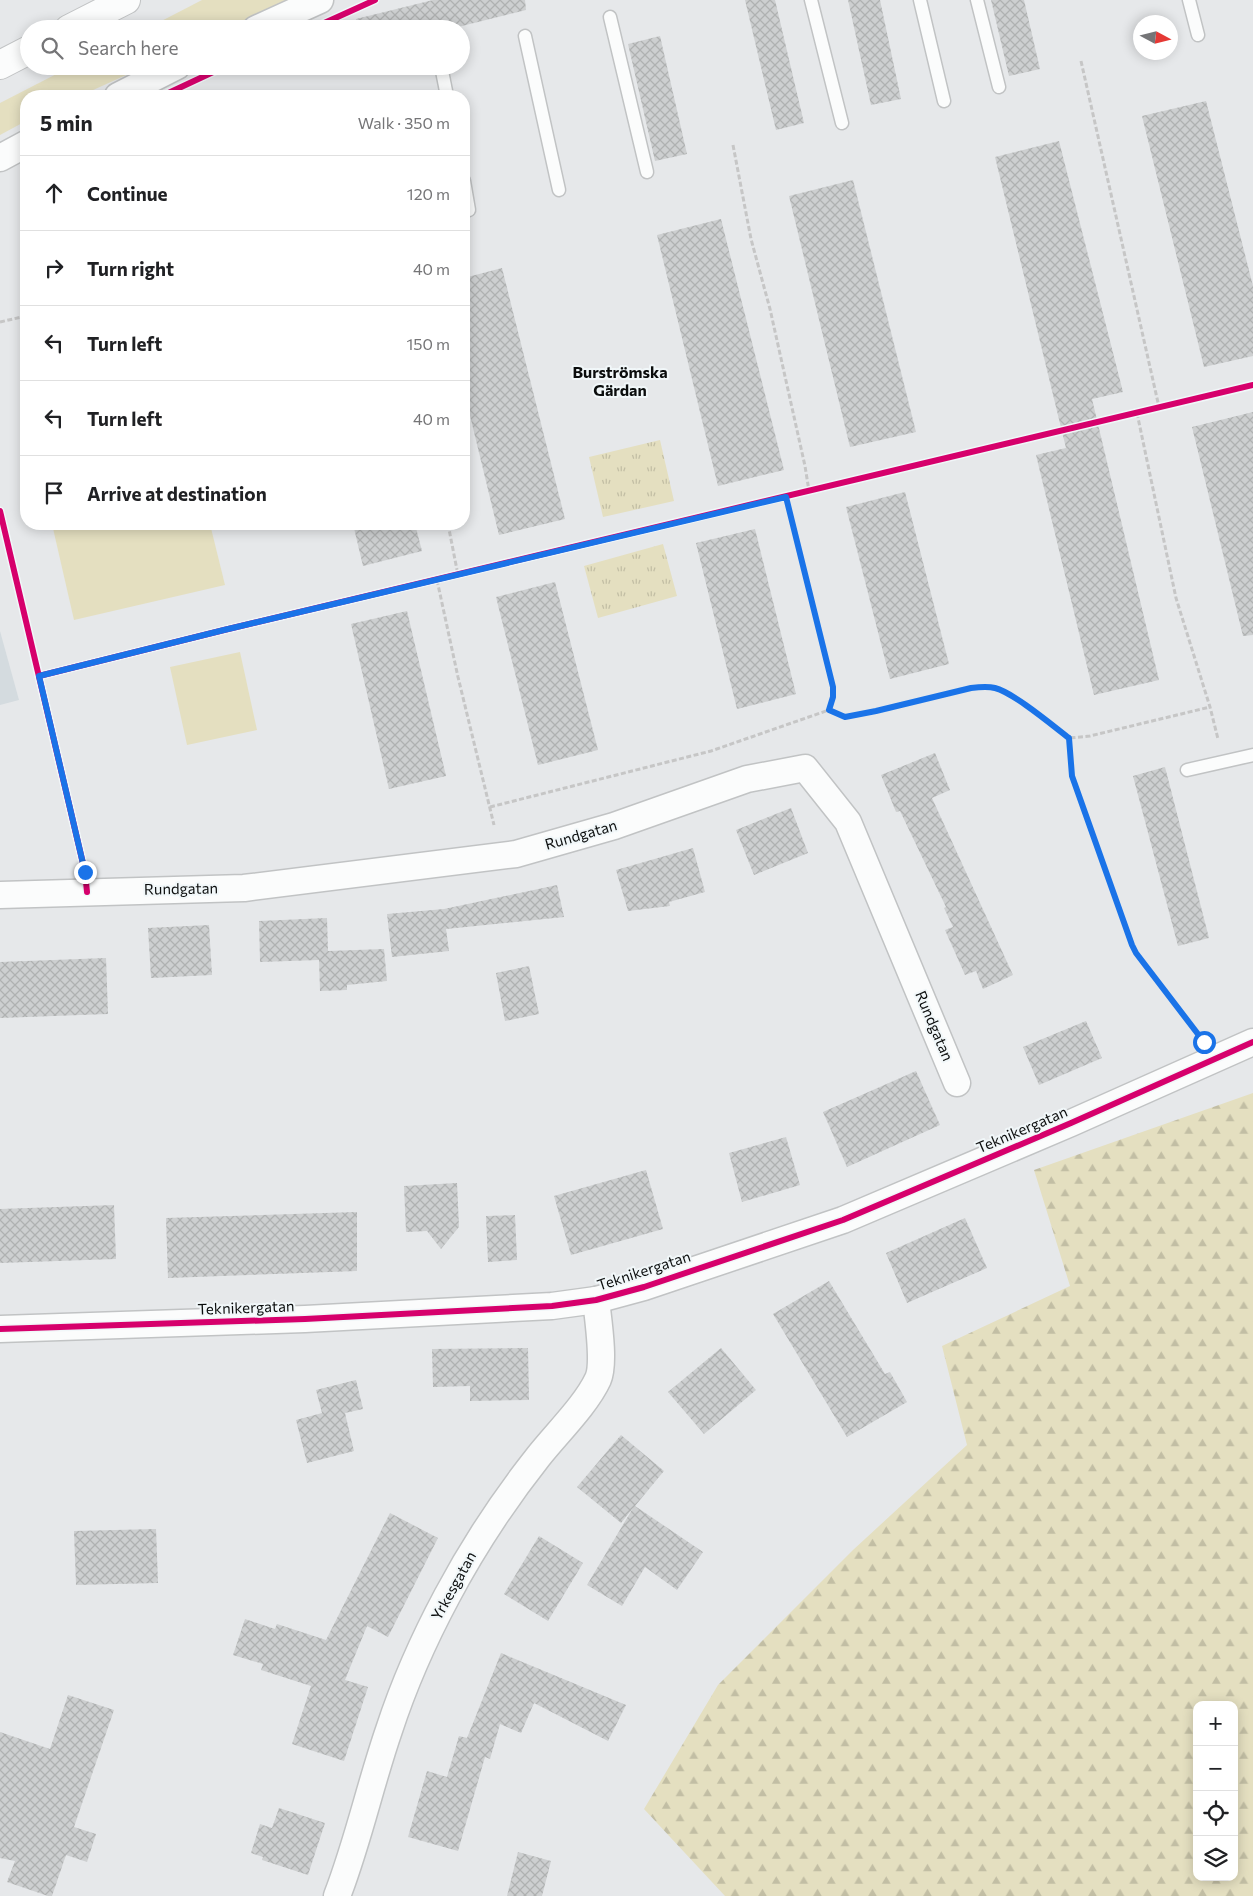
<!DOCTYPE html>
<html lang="en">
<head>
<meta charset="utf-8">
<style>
	body { margin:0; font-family:Commissioner,sans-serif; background:#f6f6f6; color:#202124 }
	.controls { position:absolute; right:15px; bottom:15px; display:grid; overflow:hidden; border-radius:10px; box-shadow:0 2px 12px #0003 }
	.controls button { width:45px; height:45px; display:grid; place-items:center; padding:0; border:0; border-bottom:1px solid #e0e0e0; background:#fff; color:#202124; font:25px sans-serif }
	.compass { position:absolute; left:1133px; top:15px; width:45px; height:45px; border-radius:50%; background:#fff; box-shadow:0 2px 12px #0003; rotate:97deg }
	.stop { position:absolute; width:15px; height:15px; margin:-11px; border:4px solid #1a73e8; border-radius:50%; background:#fff }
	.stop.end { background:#1a73e8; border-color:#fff; box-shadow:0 1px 5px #0008 }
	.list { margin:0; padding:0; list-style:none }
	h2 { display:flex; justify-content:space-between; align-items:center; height:65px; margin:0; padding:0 20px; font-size:21px }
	h2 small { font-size:16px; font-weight:400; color:#757577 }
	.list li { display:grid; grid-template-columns:32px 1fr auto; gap:15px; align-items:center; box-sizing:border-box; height:75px; padding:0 20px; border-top:1px solid #e0e0e0 }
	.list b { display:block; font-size:19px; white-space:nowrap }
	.list em { font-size:16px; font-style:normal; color:#757577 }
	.icon { flex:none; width:28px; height:28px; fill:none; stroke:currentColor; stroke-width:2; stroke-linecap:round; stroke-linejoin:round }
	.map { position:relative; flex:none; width:1253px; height:1896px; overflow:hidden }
	.search { position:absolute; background:#fff; box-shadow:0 2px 12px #0003; left:20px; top:20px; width:450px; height:55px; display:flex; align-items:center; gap:12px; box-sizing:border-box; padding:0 18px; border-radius:28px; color:#757577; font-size:19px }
	.panel { position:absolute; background:#fff; box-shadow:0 2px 12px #0003; left:20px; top:90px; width:450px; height:440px; border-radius:20px }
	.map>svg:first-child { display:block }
	.built { fill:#d4dbdf }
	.green { fill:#e4dfc0 }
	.forest { fill:url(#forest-firs); fill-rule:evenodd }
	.park { fill:url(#park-tufts) }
	.building { fill:url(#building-cross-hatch) }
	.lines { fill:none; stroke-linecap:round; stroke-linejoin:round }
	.service-casing { stroke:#c1c3c4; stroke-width:15 }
	.minor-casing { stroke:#c1c3c4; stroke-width:29 }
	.secondary-casing { stroke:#c1c3c4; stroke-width:30 }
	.path { stroke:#c6c6c6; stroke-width:3; stroke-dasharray:5 2.5; stroke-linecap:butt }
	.service { stroke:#fbfcfc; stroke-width:12 }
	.minor { stroke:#fbfcfc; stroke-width:26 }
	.secondary { stroke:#fbfcfc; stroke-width:28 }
	.cycleway-casing { stroke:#f1f7f9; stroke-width:9 }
	.cycleway { stroke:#d6006c; stroke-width:6 }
	.route { stroke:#1a73e8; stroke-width:6 }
	.labels { text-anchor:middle; stroke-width:4; stroke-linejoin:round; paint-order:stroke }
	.street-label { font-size:15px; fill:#0b0d0d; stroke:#f1f7f9 }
	.neighbourhood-label { font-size:16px; font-weight:bold; fill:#0b0d0d; stroke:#f1f7f9 }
</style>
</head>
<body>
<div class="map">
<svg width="1253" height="1896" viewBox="0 0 1253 1896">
	<defs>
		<pattern id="forest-firs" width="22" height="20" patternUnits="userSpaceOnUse" patternTransform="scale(1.25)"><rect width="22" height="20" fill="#e4dfc0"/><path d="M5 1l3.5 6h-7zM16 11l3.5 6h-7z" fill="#c2bea4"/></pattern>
		<pattern id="park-tufts" width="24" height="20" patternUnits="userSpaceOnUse" patternTransform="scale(1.25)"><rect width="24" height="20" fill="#e4dfc0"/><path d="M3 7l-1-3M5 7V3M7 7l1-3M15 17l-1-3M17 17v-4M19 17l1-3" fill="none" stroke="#c2bea4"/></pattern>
		<pattern id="building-cross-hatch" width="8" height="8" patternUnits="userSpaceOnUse" patternTransform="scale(1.25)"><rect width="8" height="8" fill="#cdcfd0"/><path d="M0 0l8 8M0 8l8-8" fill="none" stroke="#afb1b1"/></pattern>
	</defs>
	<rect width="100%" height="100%" fill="#e6e8ea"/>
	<path class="built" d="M 0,631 L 19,700 L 0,705 Z"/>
	<g class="green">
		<path d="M 202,0 L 291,0 L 228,29 L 146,29 Z"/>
		<path d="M 72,66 L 146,66 L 80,96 L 26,96 L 26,121 L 0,135 L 0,103 Z"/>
		<path d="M 52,524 L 210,524 L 225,585 L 74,620 Z"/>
		<path d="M 240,652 L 257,730 L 187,745 L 170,667 Z"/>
	</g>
	<path class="forest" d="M 1253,1093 L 1253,1896 L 725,1896 L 644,1809 L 718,1685 L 853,1550 L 967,1445 L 942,1346 L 1070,1286 L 1034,1170 ZM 1197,1705 L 1234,1705 L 1234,1877 L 1197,1877 Z"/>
	<g class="park">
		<path d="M 660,440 L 674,501 L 603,517 L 589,457 Z"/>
		<path d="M 663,544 L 677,596 L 598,618 L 584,566 Z"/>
	</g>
	<g class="building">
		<path d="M 433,0 L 525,0 L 526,10 L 450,29 L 358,29 L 356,19 Z"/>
		<path d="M 745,0 L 775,0 L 804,123 L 776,130 Z"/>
		<path d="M 848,0 L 880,0 L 901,99 L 871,105 Z"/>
		<path d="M 991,0 L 1024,0 L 1040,69 L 1009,76 Z"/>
		<path d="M 660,36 L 687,154 L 655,161 L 628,44 Z"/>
		<path d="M 1206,101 L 1253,286 L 1253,356 L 1204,367 L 1142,116 Z"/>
		<path d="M 1059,141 L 1123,392 L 1092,399 L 1159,680 L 1094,695 L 1036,455 L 1066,448 L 995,157 Z"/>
		<path d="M 853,180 L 916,432 L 850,447 L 789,196 Z"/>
		<path d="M 721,219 L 784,470 L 718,486 L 657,235 Z"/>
		<path d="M 502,268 L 565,519 L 499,535 L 464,391 L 464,278 Z"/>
		<path d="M 1253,412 L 1253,635 L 1243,636 L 1192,427 Z"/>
		<path d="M 905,492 L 949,664 L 890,679 L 846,507 Z"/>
		<path d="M 353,524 L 415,524 L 422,551 L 363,566 Z"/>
		<path d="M 755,529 L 796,694 L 737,709 L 696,543 Z"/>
		<path d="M 555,582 L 598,750 L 538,765 L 496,597 Z"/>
		<path d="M 407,611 L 446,776 L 389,789 L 351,624 Z"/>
		<path d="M 935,753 L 950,790 L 932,798 L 1013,975 L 983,989 L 976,971 L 965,975 L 945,930 L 953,927 L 944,908 L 946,907 L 900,811 L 896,812 L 881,775 Z"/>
		<path d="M 1165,767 L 1209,938 L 1178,946 L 1133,776 Z"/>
		<path d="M 791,808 L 808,853 L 754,875 L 736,830 Z"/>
		<path d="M 693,848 L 705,892 L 669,902 L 670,906 L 628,911 L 616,870 Z"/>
		<path d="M 557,885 L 564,917 L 446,929 L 449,951 L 392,957 L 387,914 L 444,909 Z"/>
		<path d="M 327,918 L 328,951 L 384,949 L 387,981 L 347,985 L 347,990 L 320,991 L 319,960 L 260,962 L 259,921 Z"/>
		<path d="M 209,925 L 212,975 L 151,978 L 148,928 Z"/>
		<path d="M 106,958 L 108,1014 L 0,1018 L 0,962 Z"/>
		<path d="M 529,966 L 539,1014 L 505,1021 L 496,973 Z"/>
		<path d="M 1086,1021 L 1102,1058 L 1039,1085 L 1023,1047 Z"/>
		<path d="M 916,1071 L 940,1125 L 847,1167 L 823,1112 Z"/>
		<path d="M 786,1137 L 800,1185 L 742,1202 L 729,1153 Z"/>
		<path d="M 646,1170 L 663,1229 L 571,1255 L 554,1196 Z"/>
		<path d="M 457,1183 L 459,1227 L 441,1249 L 427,1231 L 406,1232 L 404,1186 Z"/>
		<path d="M 114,1205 L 116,1259 L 0,1263 L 0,1209 Z"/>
		<path d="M 357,1212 L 357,1271 L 168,1278 L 166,1218 Z"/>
		<path d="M 515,1215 L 517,1260 L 488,1262 L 486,1216 Z"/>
		<path d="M 965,1218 L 987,1268 L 907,1303 L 886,1253 Z"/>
		<path d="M 829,1281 L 885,1374 L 890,1372 L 907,1402 L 847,1437 L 773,1314 Z"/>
		<path d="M 528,1348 L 529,1400 L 470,1401 L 470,1386 L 433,1387 L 432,1349 Z"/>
		<path d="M 721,1348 L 756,1390 L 704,1434 L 668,1392 Z"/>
		<path d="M 356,1380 L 363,1409 L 345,1413 L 354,1451 L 307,1463 L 296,1420 L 322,1413 L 316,1390 Z"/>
		<path d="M 621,1435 L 664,1471 L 635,1506 L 703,1552 L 677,1590 L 645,1567 L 622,1606 L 587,1585 L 633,1508 L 621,1523 L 577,1487 Z"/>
		<path d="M 390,1513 L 438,1538 L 388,1637 L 367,1626 L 345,1680 L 368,1687 L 344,1761 L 292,1744 L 311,1686 L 261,1670 L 263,1664 L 233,1655 L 245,1619 L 275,1629 L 277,1624 L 326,1640 Z"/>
		<path d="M 156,1529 L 158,1583 L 76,1585 L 74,1531 Z"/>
		<path d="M 539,1536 L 583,1563 L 548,1621 L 504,1594 Z"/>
		<path d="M 501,1653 L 626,1705 L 608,1741 L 534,1703 L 521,1733 L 500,1724 L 490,1759 L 485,1757 L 458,1851 L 408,1837 L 427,1771 L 447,1777 L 459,1736 L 467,1738 Z"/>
		<path d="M 68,1695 L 114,1710 L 74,1827 L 96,1834 L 87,1862 L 66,1855 L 52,1896 L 48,1896 L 7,1882 L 15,1861 L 0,1858 L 0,1732 L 50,1749 Z"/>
		<path d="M 279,1808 L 325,1823 L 308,1875 L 262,1860 L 263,1857 L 251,1853 L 260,1824 L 272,1828 Z"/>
		<path d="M 518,1852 L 551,1861 L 542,1896 L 507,1896 Z"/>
	</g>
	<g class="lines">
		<defs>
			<g id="service">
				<path d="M 811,0 L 842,123"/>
				<path d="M 920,0 L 944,101"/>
				<path d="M 977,0 L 999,87"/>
				<path d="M 1189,0 L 1198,35"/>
				<path d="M 610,17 L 647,172"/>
				<path d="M 525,36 L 559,190"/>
				<path d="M 441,66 L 447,96"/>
				<path d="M 464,181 L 469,210"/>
				<path d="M 1187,770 L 1253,755"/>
			</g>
			<g id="minor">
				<path d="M 256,29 L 320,0"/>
				<path d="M 118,96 L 177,66"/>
				<path d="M 0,158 L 26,144"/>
				<path d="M 0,895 L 244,888 L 516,854 L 614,826 L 747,779 L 805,768 L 848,822 L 957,1083"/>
				<path d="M 0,1329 L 305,1319 L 552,1306 L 596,1300 L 644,1287 L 843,1220 L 1071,1123 L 1253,1042"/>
				<path d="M 337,1896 C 358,1842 370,1785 389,1730 C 404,1684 424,1639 447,1596 C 473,1547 504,1500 538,1457 C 556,1434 586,1405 598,1379 C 605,1363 598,1319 596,1300"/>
			</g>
			<g id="secondary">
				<path d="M 69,29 L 126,0"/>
				<path d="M 0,65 L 29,50"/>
			</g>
		</defs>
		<use href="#service" class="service-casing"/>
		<use href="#minor" class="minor-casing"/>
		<use href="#secondary" class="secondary-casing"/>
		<g class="path">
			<path d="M 1081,61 L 1159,407"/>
			<path d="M 733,145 L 751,239 L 770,309 L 805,466 L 809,491"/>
			<path d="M 0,322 L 26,316"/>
			<path d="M 1137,413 L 1176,598 L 1210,707 L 1218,739"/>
			<path d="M 786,497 L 833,687 L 833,697 L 829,710"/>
			<path d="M 448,524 L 458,575"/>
			<path d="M 437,580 L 458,677 L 494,825"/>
			<path d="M 1069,738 L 1072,776 L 1132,945 L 1136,953 L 1198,1034"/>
			<path d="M 490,807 L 711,751 L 829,710 L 845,717 L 876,711 L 971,688 C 979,687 987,686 995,688 C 1014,693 1052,725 1069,738 L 1090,736 L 1210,707"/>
		</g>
		<use href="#service" class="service"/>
		<use href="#minor" class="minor"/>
		<use href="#secondary" class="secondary"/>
		<defs>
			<g id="cycleway">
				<path d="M 311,29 L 375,0"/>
				<path d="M 162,96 L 226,66"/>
				<path d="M 0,511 L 85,872 L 87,892"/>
				<path d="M 39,676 L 224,630 L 1253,385"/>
				<path d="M 0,1329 L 305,1319 L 552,1306 L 596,1300 L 644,1287 L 843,1220 L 1071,1123 L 1253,1042"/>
			</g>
		</defs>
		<use href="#cycleway" class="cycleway-casing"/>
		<use href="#cycleway" class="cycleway"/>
	</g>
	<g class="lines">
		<path class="route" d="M 85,872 L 39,676 L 224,630 L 786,497 L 833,687 L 833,697 L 829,710 L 845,717 L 876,711 L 971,688 C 979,687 987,686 995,688 C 1014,693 1052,725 1069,738 L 1072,776 L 1132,945 L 1136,953 L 1204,1042"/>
	</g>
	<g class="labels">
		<g class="street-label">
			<text transform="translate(581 835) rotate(-16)" y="5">Rundgatan</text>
			<text transform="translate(181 889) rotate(-1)" y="5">Rundgatan</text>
			<text transform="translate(934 1026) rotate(67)" y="5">Rundgatan</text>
			<text transform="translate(1022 1130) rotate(-23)" y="5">Teknikergatan</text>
			<text transform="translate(644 1271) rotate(-18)" y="5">Teknikergatan</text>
			<text transform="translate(246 1308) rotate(-2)" y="5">Teknikergatan</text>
			<text transform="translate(454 1586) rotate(-61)" y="5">Yrkesgatan</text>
		</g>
		<g class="neighbourhood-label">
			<text x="620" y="378">Burströmska<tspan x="620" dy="18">Gärdan</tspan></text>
		</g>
	</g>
</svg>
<div class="controls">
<button>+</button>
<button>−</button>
<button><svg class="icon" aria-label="locate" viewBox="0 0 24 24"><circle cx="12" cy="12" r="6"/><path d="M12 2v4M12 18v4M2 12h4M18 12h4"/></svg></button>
<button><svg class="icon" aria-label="layers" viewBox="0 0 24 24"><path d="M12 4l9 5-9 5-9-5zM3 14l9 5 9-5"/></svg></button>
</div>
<svg class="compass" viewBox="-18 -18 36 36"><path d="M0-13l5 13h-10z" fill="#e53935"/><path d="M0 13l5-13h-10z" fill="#757577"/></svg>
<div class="stop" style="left:1204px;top:1042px"></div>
<div class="stop end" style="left:85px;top:872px"></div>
<div class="search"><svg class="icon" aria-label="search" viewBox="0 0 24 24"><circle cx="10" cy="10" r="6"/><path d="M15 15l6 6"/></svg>Search here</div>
<section class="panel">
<h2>5 min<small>Walk · 350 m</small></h2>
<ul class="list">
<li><svg class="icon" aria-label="ahead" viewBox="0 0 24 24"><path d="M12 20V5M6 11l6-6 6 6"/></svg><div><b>Continue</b></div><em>120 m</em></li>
<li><svg class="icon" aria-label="right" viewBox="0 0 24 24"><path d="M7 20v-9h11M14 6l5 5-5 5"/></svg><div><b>Turn right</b></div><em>40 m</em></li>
<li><svg class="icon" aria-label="left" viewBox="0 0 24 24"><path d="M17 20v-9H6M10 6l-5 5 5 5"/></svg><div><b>Turn left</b></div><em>150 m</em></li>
<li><svg class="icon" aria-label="left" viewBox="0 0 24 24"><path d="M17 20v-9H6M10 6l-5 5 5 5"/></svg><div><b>Turn left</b></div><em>40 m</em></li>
<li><svg class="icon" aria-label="arrive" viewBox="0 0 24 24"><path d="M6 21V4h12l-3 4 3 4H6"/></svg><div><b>Arrive at destination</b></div></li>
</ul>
</section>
</div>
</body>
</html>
